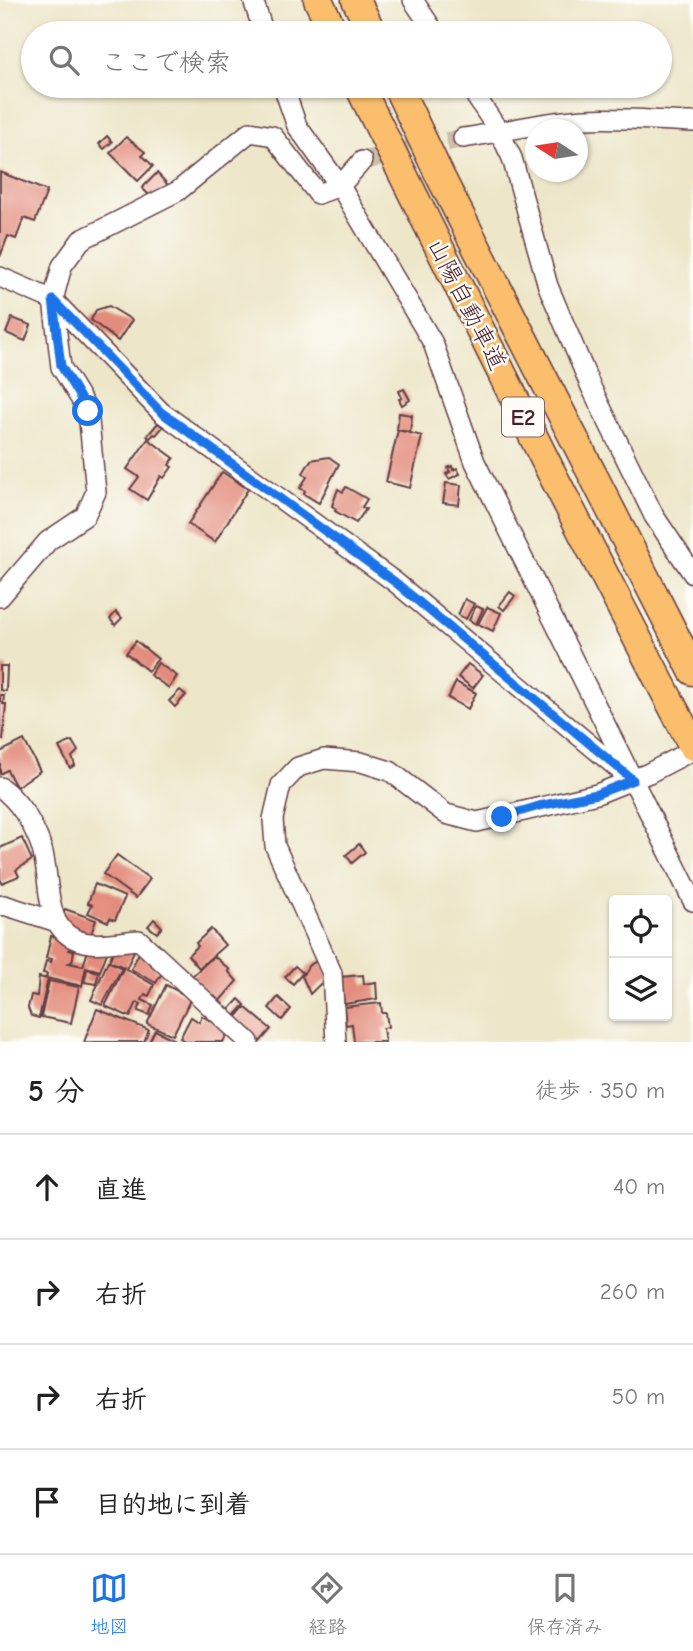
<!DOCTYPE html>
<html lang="ja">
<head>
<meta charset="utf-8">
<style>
	body { margin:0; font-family:"Comic Neue","Klee One",sans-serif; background:#f2f2f2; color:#222 }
	.controls { position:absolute; right:21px; bottom:21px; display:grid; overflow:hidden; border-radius:7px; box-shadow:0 2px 5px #0004 }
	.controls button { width:63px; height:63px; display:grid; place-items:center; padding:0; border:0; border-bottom:2px solid #e0e0e0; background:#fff; color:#222; font:35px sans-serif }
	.compass { position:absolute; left:525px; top:119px; width:63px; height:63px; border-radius:50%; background:#fff; box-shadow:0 2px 5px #0004; rotate:282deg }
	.stop { position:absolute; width:21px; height:21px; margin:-16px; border:5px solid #1a73e8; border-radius:50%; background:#fff }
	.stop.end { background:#1a73e8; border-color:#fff; box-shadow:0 2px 7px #0008 }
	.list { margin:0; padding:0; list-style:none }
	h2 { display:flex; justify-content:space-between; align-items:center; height:91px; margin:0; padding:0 28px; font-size:30px }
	h2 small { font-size:23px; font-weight:400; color:#767676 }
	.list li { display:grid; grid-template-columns:46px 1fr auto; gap:21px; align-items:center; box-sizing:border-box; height:105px; padding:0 28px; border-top:2px solid #e0e0e0 }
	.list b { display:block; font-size:26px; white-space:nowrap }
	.list em { font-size:23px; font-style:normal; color:#767676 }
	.icon { flex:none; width:38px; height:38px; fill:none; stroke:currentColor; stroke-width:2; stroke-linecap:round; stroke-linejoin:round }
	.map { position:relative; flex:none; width:693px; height:1042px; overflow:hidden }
	.search { position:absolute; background:#fff; box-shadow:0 2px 5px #0004; left:21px; right:21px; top:21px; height:77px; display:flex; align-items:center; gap:18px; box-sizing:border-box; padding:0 24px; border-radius:38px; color:#767676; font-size:26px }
	.sheet { height:511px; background:#fff }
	nav { display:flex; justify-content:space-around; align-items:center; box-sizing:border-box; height:98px; border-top:2px solid #e0e0e0; background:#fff; font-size:19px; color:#767676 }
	nav a { display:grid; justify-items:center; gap:4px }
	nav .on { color:#1a73e8 }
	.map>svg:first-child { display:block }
	.building { fill:#e38c7d }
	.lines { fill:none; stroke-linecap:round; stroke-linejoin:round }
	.minor-tunnel { stroke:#ccbea9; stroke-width:19; stroke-dasharray:19 10; stroke-linecap:butt }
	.minor-casing { stroke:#623d43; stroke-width:22 }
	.highway-casing { stroke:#623d43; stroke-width:31 }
	.minor { stroke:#fff; stroke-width:19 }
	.highway { stroke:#fabe6d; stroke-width:28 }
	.route { stroke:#1a73e8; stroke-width:9 }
	.labels { text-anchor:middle; stroke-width:5; stroke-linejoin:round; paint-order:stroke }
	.shield { fill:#fdfcf7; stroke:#806168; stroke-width:2 }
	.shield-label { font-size:23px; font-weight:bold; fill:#4a1f2b }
	.street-label { font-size:24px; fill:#4a1f2b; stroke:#fdfcf7 }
</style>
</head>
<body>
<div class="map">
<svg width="693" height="1042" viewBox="0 0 693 1042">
	<rect width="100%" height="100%" fill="#fdfcf7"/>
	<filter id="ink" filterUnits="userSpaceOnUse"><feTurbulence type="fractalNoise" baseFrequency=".0143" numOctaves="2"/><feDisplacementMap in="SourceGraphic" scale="14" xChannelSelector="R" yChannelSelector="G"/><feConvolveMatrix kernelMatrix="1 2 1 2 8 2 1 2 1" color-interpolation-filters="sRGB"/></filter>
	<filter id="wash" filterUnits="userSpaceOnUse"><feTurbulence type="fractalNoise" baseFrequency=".00686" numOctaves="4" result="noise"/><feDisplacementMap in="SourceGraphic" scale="28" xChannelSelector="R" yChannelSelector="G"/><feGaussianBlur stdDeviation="1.57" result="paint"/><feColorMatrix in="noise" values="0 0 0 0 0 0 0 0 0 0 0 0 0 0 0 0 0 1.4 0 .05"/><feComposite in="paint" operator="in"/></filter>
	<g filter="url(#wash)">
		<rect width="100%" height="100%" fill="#ede6c9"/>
		<g id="blocks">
			<g class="building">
				<path d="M 107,136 L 112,142 L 104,149 L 99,144 Z"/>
				<path d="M 126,137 L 145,152 L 142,155 L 153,166 L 138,181 L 110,153 Z"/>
				<path d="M 0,172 L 47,191 L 35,222 L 24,218 L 16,239 L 8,236 L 0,257 Z"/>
				<path d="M 157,173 L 168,185 L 153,199 L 142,188 Z"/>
				<path d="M 109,306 L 132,320 L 118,341 L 91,320 L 96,310 Z"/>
				<path d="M 12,318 L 31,325 L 25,341 L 6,333 Z"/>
				<path d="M 404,389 L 410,400 L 402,405 L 399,399 L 402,398 L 399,391 Z"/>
				<path d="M 399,413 L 412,415 L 410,432 L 397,430 Z"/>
				<path d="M 158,423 L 163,427 L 156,435 L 154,434 L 150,438 L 147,436 Z"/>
				<path d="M 398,430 L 422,436 L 410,488 L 386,482 Z"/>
				<path d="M 148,439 L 174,458 L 169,465 L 172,467 L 164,478 L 161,476 L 147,500 L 130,489 L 139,477 L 127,469 Z"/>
				<path d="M 329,457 L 339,464 L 319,503 L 304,494 L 305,491 L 300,488 L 307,477 L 303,473 L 311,460 Z"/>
				<path d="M 452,466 L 453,470 L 457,468 L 460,474 L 449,479 L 446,474 L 450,472 L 448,468 Z"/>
				<path d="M 222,472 L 248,489 L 215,542 L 188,524 Z"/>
				<path d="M 446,483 L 461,485 L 459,505 L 443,503 Z"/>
				<path d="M 346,487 L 367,499 L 362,507 L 366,509 L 356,523 L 335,511 L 336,509 L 332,506 L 338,489 L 343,492 Z"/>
				<path d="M 510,592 L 515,596 L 504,610 L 499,606 Z"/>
				<path d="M 465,599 L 474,604 L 466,619 L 458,615 Z"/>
				<path d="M 476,606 L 483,609 L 476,624 L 469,620 Z"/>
				<path d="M 487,607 L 501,613 L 493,631 L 478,624 Z"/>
				<path d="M 116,612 L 122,618 L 115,625 L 110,619 Z"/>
				<path d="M 136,641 L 158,659 L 148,671 L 126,653 Z"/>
				<path d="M 158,663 L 177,676 L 169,688 L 150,675 Z"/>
				<path d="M 468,664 L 483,675 L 473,688 L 458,677 Z"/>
				<path d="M 0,666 L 7,666 L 6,691 L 0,690 Z"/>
				<path d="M 456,682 L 476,693 L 468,709 L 448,698 Z"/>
				<path d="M 180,690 L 186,695 L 175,707 L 169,701 Z"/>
				<path d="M 0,695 L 4,695 L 3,704 L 6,704 L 3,740 L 0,739 Z"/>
				<path d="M 24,740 L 40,771 L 16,787 L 7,770 L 0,774 L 0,752 Z"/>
				<path d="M 72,741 L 78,751 L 72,757 L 75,765 L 70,768 L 59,747 Z"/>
				<path d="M 22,838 L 32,860 L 16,870 L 19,876 L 2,883 L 0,879 L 0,848 Z"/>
				<path d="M 359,844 L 365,852 L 352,863 L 346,855 Z"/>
				<path d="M 117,855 L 150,879 L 136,898 L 103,874 Z"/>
				<path d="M 95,884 L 125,897 L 115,920 L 110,918 L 108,922 L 88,913 L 92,905 L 88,903 Z"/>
				<path d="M 65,909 L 96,920 L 91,934 L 68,926 L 62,916 Z"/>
				<path d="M 154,919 L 162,927 L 157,933 L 148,926 Z"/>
				<path d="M 211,929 L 225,945 L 199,968 L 188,955 L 198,946 L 196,943 Z"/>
				<path d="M 51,936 L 64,940 L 71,944 L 69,950 L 74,951 L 72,962 L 69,963 L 83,966 L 89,948 L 107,953 L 100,971 L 86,967 L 82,986 L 46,978 L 47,974 L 43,973 L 46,961 L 51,962 L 52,959 L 46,958 Z"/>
				<path d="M 117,943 L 134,951 L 126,969 L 154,985 L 149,996 L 145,994 L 142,1000 L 153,1005 L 149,1015 L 138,1011 L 141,1004 L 137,1002 L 130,1017 L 105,1006 L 124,967 L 109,961 Z"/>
				<path d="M 140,951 L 158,964 L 155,969 L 162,973 L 156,983 L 131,969 Z"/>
				<path d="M 214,956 L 230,970 L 228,971 L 237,981 L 217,1004 L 192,976 Z"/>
				<path d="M 321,959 L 329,979 L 320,984 L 310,994 L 302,976 L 309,965 Z"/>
				<path d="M 108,961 L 122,968 L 102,1005 L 91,1000 Z"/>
				<path d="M 295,966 L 303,973 L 293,984 L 285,977 Z"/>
				<path d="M 87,969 L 99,972 L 96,984 L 84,982 Z"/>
				<path d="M 363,975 L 364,984 L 376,982 L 377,999 L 344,1004 L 340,977 Z"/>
				<path d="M 39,977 L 48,979 L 39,1018 L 31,1016 L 28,1008 L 31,995 L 37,996 Z"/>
				<path d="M 49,981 L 79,987 L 71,1023 L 41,1017 Z"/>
				<path d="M 166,985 L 191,998 L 173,1035 L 147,1024 Z"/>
				<path d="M 278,997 L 291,1009 L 282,1020 L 269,1008 Z"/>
				<path d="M 239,999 L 245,1005 L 233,1018 L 227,1012 Z"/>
				<path d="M 381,1003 L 382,1013 L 386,1013 L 388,1027 L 383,1028 L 385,1042 L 354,1042 L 352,1024 L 346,1025 L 344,1007 Z"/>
				<path d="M 245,1007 L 271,1029 L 260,1042 L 234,1020 Z"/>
				<path d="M 97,1009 L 149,1030 L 144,1042 L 84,1042 Z"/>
				<path d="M 202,1016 L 229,1031 L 223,1042 L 186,1042 L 180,1038 L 191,1017 L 199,1022 Z"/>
				<path d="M 155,1030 L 179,1042 L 149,1042 Z"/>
			</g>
		</g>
	</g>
	<g filter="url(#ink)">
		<use href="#blocks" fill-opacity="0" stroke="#623d43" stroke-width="2"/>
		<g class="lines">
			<path class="minor-tunnel" d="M 362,161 L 463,138"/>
			<defs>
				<g id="minor">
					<path d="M 253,0 L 264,33"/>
					<path d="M 413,0 L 435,33"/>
					<path d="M 283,86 L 297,126 L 340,186 L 433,343 L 475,462 L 693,901"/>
					<path d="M 469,86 L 500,133 L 512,158 L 548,286 L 591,387 L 654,516 L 693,574"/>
					<path d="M 463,138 C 504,132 544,121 585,119 C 621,117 658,121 693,122"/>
					<path d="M 0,277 L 53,300 L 161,412 L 395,582 L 626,775"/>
					<path d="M 0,597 L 48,541 L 85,516 L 96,492 L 88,411 L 61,367 L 53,300 L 62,266 L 81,240 L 178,191 L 250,132 L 273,136 L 318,194 L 340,186 L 362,161"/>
					<path d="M 0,787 C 18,800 32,822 40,843 C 54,878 38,937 90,943 C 105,945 123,941 139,940 L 249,1042"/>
					<path d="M 0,906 L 4,905 L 54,921"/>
					<path d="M 336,1042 L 332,973 L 275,846 L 273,819 L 281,785 L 298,767 L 324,759 L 361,762 L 390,771 L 446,814 L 477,822 L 597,794 L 649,773 L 693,750"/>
				</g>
				<g id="highway">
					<path d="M 318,0 L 334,33"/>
					<path d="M 356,0 L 372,33"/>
					<path d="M 359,86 L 550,470 L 693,746"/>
					<path d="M 397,86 L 440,176 L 693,671"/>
				</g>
			</defs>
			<use href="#minor" class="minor-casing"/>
			<use href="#highway" class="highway-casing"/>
			<use href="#minor" class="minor"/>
			<use href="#highway" class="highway"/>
		</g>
	</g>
	<g class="lines" filter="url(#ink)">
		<path class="route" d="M 88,411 L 61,366 L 53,300 L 161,412 L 395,582 L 633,780 L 597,794 L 539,806 L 502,817"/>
	</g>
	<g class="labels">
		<rect class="shield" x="502" y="397.5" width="42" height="39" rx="5"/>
		<g class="shield-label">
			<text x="523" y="425">E2</text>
		</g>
		<g class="street-label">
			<text transform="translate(467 304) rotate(63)" y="8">山陽自動車道</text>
		</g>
	</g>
</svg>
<div class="controls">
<button><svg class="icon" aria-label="locate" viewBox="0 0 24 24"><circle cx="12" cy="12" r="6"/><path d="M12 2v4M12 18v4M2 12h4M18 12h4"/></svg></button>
<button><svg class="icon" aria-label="layers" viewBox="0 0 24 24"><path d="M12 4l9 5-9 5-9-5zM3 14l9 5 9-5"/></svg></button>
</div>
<svg class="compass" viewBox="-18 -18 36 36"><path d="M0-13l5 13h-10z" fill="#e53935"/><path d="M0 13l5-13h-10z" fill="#767676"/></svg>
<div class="stop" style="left:88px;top:411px"></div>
<div class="stop end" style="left:502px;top:817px"></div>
<div class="search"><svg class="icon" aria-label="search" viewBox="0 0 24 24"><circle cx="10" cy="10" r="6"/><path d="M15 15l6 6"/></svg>ここで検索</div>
</div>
<section class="sheet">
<h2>5 分<small>徒歩 · 350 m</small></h2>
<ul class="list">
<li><svg class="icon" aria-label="ahead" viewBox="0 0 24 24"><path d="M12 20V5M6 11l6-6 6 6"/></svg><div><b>直進</b></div><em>40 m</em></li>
<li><svg class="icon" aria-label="right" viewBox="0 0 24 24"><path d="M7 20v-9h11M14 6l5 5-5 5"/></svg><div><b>右折</b></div><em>260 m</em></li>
<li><svg class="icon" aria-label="right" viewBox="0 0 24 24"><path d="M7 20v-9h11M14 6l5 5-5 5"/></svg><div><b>右折</b></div><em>50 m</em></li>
<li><svg class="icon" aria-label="arrive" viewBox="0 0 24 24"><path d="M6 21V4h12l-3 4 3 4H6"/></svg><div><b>目的地に到着</b></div></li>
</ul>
</section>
<nav>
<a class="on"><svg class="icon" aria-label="map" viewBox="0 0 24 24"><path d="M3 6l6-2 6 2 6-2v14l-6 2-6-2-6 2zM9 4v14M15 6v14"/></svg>地図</a>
<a><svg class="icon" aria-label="directions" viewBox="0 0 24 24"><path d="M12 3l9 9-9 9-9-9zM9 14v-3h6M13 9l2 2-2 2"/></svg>経路</a>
<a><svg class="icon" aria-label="saved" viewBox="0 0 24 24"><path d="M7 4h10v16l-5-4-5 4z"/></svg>保存済み</a>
</nav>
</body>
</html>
